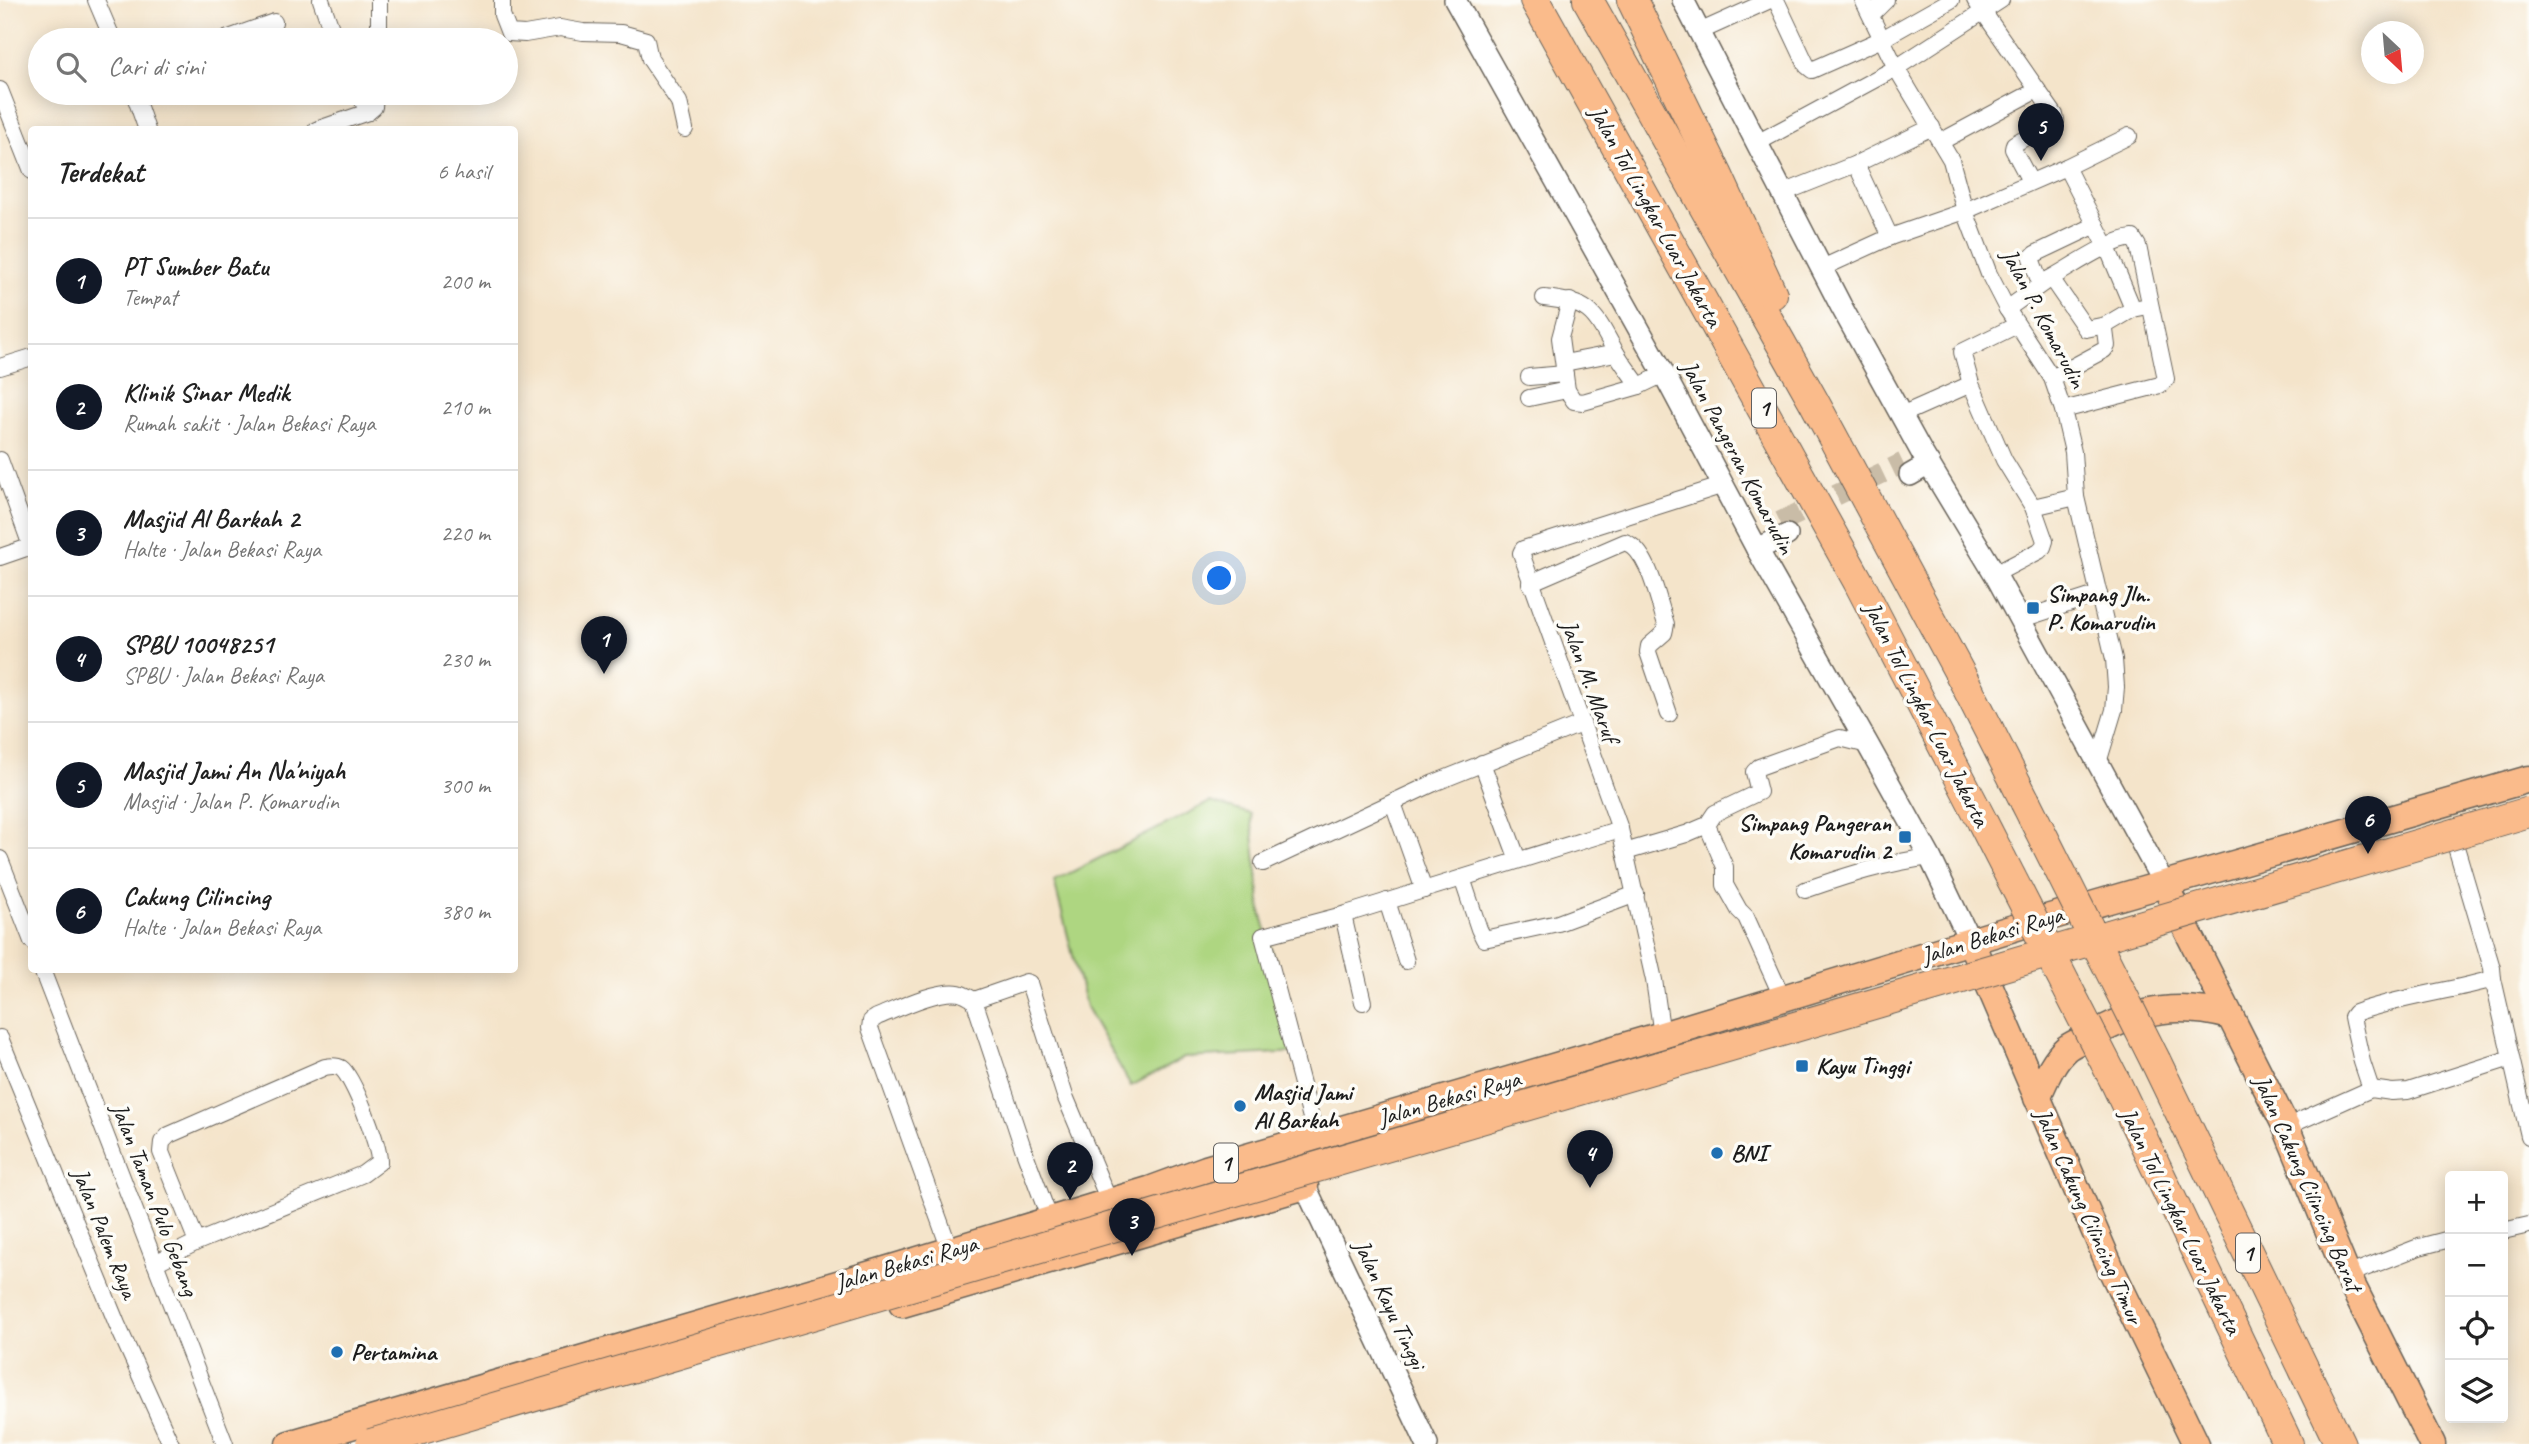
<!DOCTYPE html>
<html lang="id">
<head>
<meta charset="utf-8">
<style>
	body { margin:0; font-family:Caveat,sans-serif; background:#f6f6f6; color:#222 }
	.controls { position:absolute; right:21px; bottom:21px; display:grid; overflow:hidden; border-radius:7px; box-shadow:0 4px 18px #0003 }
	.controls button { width:63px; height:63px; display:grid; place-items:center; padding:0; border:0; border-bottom:2px solid #e0e0e0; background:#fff; color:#222; font:35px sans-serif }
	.compass { position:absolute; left:2361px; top:21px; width:63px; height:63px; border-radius:50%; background:#fff; box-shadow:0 4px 18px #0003; rotate:154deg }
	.you { position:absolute; left:1220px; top:579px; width:24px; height:24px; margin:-18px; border:5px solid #fff; border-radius:50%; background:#1a73e8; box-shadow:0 0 0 10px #1a73e833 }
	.badge { display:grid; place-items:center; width:46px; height:46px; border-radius:50%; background:#111827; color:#fff; font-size:23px; font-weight:700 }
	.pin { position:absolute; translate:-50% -58px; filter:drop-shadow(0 2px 4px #0008) }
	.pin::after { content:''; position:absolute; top:37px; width:24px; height:21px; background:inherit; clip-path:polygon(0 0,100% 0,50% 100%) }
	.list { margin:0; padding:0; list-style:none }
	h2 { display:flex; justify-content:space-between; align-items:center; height:91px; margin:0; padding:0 28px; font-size:30px }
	h2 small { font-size:23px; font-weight:400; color:#767676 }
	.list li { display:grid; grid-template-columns:46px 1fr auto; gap:21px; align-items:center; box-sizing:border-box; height:126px; padding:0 28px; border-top:2px solid #e0e0e0 }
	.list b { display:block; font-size:26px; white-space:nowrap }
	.list p { margin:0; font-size:23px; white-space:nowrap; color:#767676 }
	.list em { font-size:23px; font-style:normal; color:#767676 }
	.icon { flex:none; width:38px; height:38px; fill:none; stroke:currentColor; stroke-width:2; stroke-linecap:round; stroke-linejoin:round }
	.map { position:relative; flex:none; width:2529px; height:1444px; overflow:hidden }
	.search { position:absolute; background:#fff; box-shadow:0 4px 18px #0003; left:28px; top:28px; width:490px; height:77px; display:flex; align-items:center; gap:18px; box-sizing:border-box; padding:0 24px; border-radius:38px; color:#767676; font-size:26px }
	.panel { position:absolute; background:#fff; box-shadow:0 4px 18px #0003; left:28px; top:126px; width:490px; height:847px; border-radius:7px }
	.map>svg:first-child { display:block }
	.green { fill:#aed681; stroke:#65794e; stroke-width:2 }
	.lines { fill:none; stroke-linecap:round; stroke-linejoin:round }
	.tertiary-tunnel { stroke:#c9bca7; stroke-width:21; stroke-dasharray:21 10; stroke-linecap:butt }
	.minor-casing { stroke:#686259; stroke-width:18 }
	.tertiary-casing { stroke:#686259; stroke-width:24 }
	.trunk-casing { stroke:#686259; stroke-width:29 }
	.motorway-casing { stroke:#686259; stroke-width:32 }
	.minor { stroke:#fff; stroke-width:16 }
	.tertiary { stroke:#fff; stroke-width:21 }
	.trunk { stroke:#fabb8b; stroke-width:26 }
	.motorway { stroke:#fabb8b; stroke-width:30 }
	.motorway-bridge-casing { stroke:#686259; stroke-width:32; stroke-linecap:butt }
	.motorway-bridge { stroke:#fabb8b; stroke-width:30 }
	.poi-dot { fill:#1f6fb2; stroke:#fdfcf7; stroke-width:2.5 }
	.labels { text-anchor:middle; stroke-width:7; stroke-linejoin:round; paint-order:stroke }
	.shield { fill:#fdfcf7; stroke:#605f5e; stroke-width:2 }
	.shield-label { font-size:23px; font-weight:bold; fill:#1c1c1c }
	.street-label { font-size:24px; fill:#1c1c1c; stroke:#fdfcf7 }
	.poi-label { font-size:24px; font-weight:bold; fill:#1c1c1c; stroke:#fdfcf7; text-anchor:start }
</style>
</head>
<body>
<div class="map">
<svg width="2529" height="1444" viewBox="0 0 2529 1444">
	<rect width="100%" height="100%" fill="#fdfcf7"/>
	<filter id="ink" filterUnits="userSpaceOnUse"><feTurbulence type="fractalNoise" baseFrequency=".0143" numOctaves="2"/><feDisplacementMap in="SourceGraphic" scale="14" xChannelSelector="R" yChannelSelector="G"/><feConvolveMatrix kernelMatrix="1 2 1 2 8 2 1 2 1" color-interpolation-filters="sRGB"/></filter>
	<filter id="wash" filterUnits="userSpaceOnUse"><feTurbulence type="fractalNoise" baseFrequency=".00686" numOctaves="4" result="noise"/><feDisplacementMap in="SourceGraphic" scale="28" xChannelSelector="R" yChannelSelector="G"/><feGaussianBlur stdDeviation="1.57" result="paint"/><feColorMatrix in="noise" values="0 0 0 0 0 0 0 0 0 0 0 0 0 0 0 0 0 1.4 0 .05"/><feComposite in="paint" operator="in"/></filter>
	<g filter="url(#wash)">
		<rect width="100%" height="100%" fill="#f4e4ca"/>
		<path class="green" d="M 1210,802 L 1251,814 L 1261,912 L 1300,1052 L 1184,1058 L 1131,1086 L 1086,1007 L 1054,881 Z"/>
	</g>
	<g filter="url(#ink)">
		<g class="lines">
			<path class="tertiary-tunnel" d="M 1780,522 L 1903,463"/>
			<defs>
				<g id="minor">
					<path d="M 96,0 L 113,40"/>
					<path d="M 321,0 L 335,40"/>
					<path d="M 502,0 L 502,15 L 509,33 L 525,34 L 560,28 L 583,32 L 621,33 L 646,40 L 650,59 L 679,102 L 685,129"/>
					<path d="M 1776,0 L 1807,66 L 1812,70 L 1882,39 L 1951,0"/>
					<path d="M 1863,0 L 1896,68 L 1951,160 L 1965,211 L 1989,274 L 2007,309 L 2052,378 L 2063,410 L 2073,452 L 2076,497 L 2114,659 L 2116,687 L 2114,710 L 2098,763"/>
					<path d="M 1975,0 L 2055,115 L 2056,120 L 2014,144 L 2013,149 L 2030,181"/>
					<path d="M 1871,15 L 1886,0"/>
					<path d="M 1699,32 L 1770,0"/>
					<path d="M 223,40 L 274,22"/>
					<path d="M 379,40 L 379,0"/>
					<path d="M 0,90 L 32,171"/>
					<path d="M 134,93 L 147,130"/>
					<path d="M 359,93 L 368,112"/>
					<path d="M 368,112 L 374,107 L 375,93"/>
					<path d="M 316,130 L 368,112"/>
					<path d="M 1942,141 L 2037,90"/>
					<path d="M 1757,143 L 1896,68 L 2001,0"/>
					<path d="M 1856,164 L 1890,237"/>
					<path d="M 2066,167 L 2107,247 L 2133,309"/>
					<path d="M 1783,193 L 1856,164 L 1932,127"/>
					<path d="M 1822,268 L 1890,237 L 1965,211 L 2066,167 L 2129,136"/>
					<path d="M 2040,283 L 2031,258 L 2035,254 L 2096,225"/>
					<path d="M 1544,298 C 1590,303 1593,310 1614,349 C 1621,362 1631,374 1639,386"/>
					<path d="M 1570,301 L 1560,338 L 1567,390 L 1574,401 L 1583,402 L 1639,386 L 1664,374"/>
					<path d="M 2007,309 L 2049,279"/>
					<path d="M 1564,363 L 1616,353"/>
					<path d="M 0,367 L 32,357"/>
					<path d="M 1529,377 L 1565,374"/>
					<path d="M 2052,378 L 2104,350 L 2107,346 L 2105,330 L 2106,325 L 2133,309 L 2143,307"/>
					<path d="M 1971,384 L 1962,352 L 2017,325"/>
					<path d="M 1529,398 L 1567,390"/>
					<path d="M 2063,410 L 2160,385 L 2166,379 L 2138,246 L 2133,238 C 2109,240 2073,266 2051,278 L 2086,329 L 2106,325"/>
					<path d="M 1901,415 L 1971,384 L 2004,460 L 2033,507 L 2045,541 L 2043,547 L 2039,551 L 1995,574"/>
					<path d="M 0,460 L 31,546"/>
					<path d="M 2033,507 L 2076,497"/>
					<path d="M 0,557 L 32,546"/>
					<path d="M 1530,583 L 1625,542 C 1649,550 1658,601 1666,624 L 1664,633 L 1649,646 L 1648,652 L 1669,714"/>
					<path d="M 2019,620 L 2099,594"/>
					<path d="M 1482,763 L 1518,860"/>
					<path d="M 1393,803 L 1424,890"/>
					<path d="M 2456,847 L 2492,968 L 2493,979 L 2529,1136"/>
					<path d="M 1625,852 L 1686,834 L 1707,825"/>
					<path d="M 0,859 L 32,941"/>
					<path d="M 1263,863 L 1434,783 L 1581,724"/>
					<path d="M 1462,878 L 1479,929 L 1484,939 L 1558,923 L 1636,894"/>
					<path d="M 1805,890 C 1848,875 1885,863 1930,857"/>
					<path d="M 1387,901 L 1406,961"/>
					<path d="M 1343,915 L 1363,1002"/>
					<path d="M 42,970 L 225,1444"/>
					<path d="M 1783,999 L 1746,917 L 1739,910 L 1725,885 L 1725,867 L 1707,825 L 1715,813 L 1759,792 L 1754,772 L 1759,767 L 1840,738 L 1868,745"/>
					<path d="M 974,1000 L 1023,1148 L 1050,1220"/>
					<path d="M 1662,1035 L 1654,980 L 1620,829 L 1521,553 L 1523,549 L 1724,485"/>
					<path d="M 0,1038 L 117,1324 L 171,1444"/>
					<path d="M 2371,1089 L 2362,1062 L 2353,1022 L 2352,1017 L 2355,1013 C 2399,997 2447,992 2493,979"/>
					<path d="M 2286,1127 L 2371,1089 L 2392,1092 L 2408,1091 L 2511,1058"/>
					<path d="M 1316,1137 L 1263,936 L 1343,915 L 1620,829"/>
					<path d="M 2503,1231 L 2529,1225"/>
					<path d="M 950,1250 L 870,1028 L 871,1021 L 877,1017 C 897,1009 938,989 959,993 C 964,994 969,997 974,1000 L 1026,982 L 1029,983 L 1065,1096 L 1109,1201"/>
					<path d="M 155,1263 L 197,1242 L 363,1174 L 379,1162 C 380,1147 353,1076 341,1068 C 336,1065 330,1066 325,1067 L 169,1135 L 162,1142 L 161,1152 L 197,1242"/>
					<path d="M 2347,1275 L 2419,1247 L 2450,1239"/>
				</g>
				<g id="tertiary">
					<path d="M 1455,0 L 1664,374 L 1757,549 L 1868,745 L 1930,857 L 1970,941"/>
					<path d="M 1683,0 L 1841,306 L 1922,453 L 1995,574 L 2164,884"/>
					<path d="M 1910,475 L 1929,464"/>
					<path d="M 1757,549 L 1787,535"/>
					<path d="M 1305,1186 L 1427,1444"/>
				</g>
				<g id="trunk">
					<path d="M 2171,898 L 2286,1127 L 2347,1275 L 2432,1444"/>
					<path d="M 1975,952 L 2112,1271 L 2196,1444"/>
					<path d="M 2037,1098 C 2045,1081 2052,1061 2067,1048 C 2075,1042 2087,1038 2096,1033 C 2142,1008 2180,1003 2230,1016"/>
					<path d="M 902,1304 L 1305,1186"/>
					<path d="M 289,1444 L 882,1271 L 1149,1190 L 1206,1169 L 1662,1035 L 2043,919 L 2529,779"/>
				</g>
				<g id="motorway">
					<path d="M 1535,0 L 1858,581 L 1982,821"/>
					<path d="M 1588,0 L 1814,402 L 1965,683 L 2025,801"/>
					<path d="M 1632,0 L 1717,174 L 1772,294"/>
					<path d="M 2156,1062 L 2340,1444"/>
					<path d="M 2115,1081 L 2288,1444"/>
				</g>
			</defs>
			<use href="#minor" class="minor-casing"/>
			<use href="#tertiary" class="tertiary-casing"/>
			<use href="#trunk" class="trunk-casing"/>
			<use href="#motorway" class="motorway-casing"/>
			<use href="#minor" class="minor"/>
			<use href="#tertiary" class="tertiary"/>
			<use href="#trunk" class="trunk"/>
			<use href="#motorway" class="motorway"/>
			<defs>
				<g id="motorway-bridge">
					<path d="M 2025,801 L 2156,1062"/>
					<path d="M 1982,821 L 2115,1081"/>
					<path d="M 371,1444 L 2529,812"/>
				</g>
			</defs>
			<use href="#motorway-bridge" class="motorway-bridge-casing"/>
			<use href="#motorway-bridge" class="motorway-bridge"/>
		</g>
	</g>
	<g class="poi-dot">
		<rect x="2026" y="601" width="14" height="14" rx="3.5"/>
		<rect x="1898" y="830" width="14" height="14" rx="3.5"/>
		<rect x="1795" y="1059" width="14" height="14" rx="3.5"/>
		<circle cx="1240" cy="1106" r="7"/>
		<circle cx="1717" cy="1153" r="7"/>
		<circle cx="337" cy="1352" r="7"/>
	</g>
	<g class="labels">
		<g class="shield">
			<rect x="1752" y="388.5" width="24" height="39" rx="5"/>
			<rect x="1214" y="1143.5" width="24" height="39" rx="5"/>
			<rect x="2236" y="1233.5" width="24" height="39" rx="5"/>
		</g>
		<g class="shield-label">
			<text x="1764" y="416">1</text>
			<text x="1226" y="1171">1</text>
			<text x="2248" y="1261">1</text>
		</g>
		<g class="street-label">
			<text transform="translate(1656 216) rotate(61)" y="8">Jalan Tol Lingkar Luar Jakarta</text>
			<text transform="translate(2044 318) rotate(62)" y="8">Jalan P. Komarudin</text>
			<text transform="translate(1738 457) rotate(62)" y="8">Jalan Pangeran Komarudin</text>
			<text transform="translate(1590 681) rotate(70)" y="8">Jalan M. Maruf</text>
			<text transform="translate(1927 714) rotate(63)" y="8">Jalan Tol Lingkar Luar Jakarta</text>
			<text transform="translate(1992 935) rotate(-17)" y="8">Jalan Bekasi Raya</text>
			<text transform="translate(1449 1098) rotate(-16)" y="8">Jalan Bekasi Raya</text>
			<text transform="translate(2308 1183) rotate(66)" y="8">Jalan Cakung Cilincing Barat</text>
			<text transform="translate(155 1199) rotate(69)" y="8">Jalan Taman Pulo Gebang</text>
			<text transform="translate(2089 1216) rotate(66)" y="8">Jalan Cakung Cilincing Timur</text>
			<text transform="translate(2181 1221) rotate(64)" y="8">Jalan Tol Lingkar Luar Jakarta</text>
			<text transform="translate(105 1233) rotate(68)" y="8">Jalan Palem Raya</text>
			<text transform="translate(906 1263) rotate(-16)" y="8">Jalan Bekasi Raya</text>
			<text transform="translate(1390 1304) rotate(65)" y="8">Jalan Kayu Tinggi</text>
		</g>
		<g class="poi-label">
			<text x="2047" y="602">Simpang Jln.<tspan x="2047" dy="28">P. Komarudin</tspan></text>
			<text x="1891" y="831" text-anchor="end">Simpang Pangeran<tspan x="1891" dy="28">Komarudin 2</tspan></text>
			<text x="1816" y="1074">Kayu Tinggi</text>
			<text x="1254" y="1100">Masjid Jami<tspan x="1254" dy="28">Al Barkah</tspan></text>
			<text x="1731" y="1161">BNI</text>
			<text x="351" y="1360">Pertamina</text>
		</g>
	</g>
</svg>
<div class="controls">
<button>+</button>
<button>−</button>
<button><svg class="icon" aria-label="locate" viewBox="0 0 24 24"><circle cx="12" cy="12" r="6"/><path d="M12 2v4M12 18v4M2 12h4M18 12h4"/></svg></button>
<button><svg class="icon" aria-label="layers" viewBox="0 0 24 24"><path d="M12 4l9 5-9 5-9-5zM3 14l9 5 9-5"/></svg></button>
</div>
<svg class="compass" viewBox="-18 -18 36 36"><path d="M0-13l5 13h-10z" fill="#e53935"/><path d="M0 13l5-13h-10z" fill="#767676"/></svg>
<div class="you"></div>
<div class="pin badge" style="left:604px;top:674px">1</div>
<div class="pin badge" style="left:1070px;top:1200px">2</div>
<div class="pin badge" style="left:1132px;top:1256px">3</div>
<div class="pin badge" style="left:1590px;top:1188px">4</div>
<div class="pin badge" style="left:2041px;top:161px">5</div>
<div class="pin badge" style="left:2368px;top:854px">6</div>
<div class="search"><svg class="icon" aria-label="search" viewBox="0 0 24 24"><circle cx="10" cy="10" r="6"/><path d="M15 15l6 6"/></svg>Cari di sini</div>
<section class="panel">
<h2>Terdekat<small>6 hasil</small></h2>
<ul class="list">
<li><span class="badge">1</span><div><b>PT Sumber Batu</b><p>Tempat</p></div><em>200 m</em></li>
<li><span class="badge">2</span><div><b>Klinik Sinar Medik</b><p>Rumah sakit · Jalan Bekasi Raya</p></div><em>210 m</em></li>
<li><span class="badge">3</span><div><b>Masjid Al Barkah 2</b><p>Halte · Jalan Bekasi Raya</p></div><em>220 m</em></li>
<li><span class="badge">4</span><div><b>SPBU 10048251</b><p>SPBU · Jalan Bekasi Raya</p></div><em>230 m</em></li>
<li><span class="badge">5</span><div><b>Masjid Jami An Na'niyah</b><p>Masjid · Jalan P. Komarudin</p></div><em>300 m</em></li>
<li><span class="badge">6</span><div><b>Cakung Cilincing</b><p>Halte · Jalan Bekasi Raya</p></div><em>380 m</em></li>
</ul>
</section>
</div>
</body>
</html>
